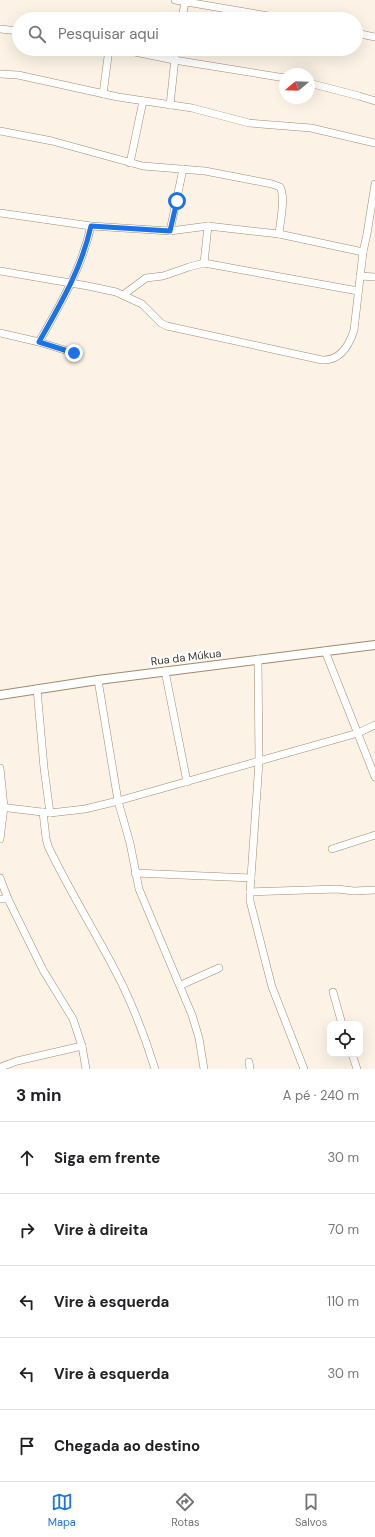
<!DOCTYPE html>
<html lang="pt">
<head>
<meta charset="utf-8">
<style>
	body { margin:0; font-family:"DM Sans",sans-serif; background:#f6f6f6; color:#202124 }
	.controls { position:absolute; right:12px; bottom:12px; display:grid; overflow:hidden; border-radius:8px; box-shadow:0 4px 16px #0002 }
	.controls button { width:36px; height:36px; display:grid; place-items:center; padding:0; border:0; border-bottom:1px solid #e0e0e0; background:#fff; color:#202124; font:20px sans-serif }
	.compass { position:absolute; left:279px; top:68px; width:36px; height:36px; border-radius:50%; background:#fff; box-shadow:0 4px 16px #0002; rotate:251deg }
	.stop { position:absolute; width:12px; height:12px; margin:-9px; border:3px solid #1a73e8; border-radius:50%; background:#fff }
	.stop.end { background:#1a73e8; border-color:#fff; box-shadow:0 1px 4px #0008 }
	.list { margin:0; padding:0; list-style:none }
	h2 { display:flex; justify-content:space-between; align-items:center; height:52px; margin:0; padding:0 16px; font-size:17px }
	h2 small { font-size:13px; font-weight:400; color:#757577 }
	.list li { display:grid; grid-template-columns:26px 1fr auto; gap:12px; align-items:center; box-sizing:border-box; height:72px; padding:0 16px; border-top:1px solid #e0e0e0 }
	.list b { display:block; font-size:15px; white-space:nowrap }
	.list em { font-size:13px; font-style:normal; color:#757577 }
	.icon { flex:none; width:22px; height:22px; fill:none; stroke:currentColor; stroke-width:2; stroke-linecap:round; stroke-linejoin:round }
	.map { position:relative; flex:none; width:375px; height:1069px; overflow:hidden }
	.search { position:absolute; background:#fff; box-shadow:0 4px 16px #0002; left:12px; right:12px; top:12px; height:44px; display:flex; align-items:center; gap:10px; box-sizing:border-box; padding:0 14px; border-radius:22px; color:#757577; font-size:15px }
	.sheet { height:412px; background:#fff }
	nav { display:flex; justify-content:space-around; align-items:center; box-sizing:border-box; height:56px; border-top:1px solid #e0e0e0; background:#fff; font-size:11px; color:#757577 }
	nav a { display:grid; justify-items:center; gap:2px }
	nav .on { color:#1a73e8 }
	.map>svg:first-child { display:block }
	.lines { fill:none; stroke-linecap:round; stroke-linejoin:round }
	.minor-casing { stroke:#a08a6c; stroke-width:8 }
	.tertiary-casing { stroke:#a08a6c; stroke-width:10 }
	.minor { stroke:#fff; stroke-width:7 }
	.tertiary { stroke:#fff; stroke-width:8 }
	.route { stroke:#1a73e8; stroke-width:5 }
	.labels { text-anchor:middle; stroke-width:4; stroke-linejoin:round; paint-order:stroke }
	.street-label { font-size:11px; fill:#3d3327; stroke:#fff }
</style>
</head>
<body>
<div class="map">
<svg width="375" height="1069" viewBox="0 0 375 1069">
	<rect width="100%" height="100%" fill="#fcf3e6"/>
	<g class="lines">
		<defs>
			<g id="minor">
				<path d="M 175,0 L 286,19"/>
				<path d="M 182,19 L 185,2"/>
				<path d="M 0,29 L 19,31"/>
				<path d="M 356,33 L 375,37"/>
				<path d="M 120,49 L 174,60 L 285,78"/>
				<path d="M 0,74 L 18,75 L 118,97 L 192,108 L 249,123 L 311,128 L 375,143"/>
				<path d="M 309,83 L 359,96 L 375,101"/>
				<path d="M 103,94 L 109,49"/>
				<path d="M 170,105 L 176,49"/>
				<path d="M 0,131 L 52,141 L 143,166 L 205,171 L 272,184 L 280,187 C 286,197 280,222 279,234"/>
				<path d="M 130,163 L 143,101"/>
				<path d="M 0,213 L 91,226 L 170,231 L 208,226 L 279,234 L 363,252"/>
				<path d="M 170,231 L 183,169"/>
				<path d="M 204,263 L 208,226"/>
				<path d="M 0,271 L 88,286 L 116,292 L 142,304 L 161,323 L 167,326 L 322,360 C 340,361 349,346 354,330 L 363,252 L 367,234 L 375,184"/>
				<path d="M 360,276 L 375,277"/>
				<path d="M 123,295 L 146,278 L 163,276 L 189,267 L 204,263 L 358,291"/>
				<path d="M 0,333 L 39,342 L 74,353"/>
				<path d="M 39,342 C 61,303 81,270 91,226"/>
				<path d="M 325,651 L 375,777"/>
				<path d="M 258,659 L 259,762 L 250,892 L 250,901 L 272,987 L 304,1069"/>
				<path d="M 165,671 L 187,782"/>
				<path d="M 98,680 L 118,801 L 130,843 L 139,889 L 192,1015 L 199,1038 L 204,1069"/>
				<path d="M 37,689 L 44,768 L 50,813"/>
				<path d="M 0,768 L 4,807 L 0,839"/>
				<path d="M 0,807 L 50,813 L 85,809 L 118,801 L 358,733 L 375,725"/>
				<path d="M 43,812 L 46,838 L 48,846 C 70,893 99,937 122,984 C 135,1011 146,1040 155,1069"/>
				<path d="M 332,849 L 375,835"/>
				<path d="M 135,873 L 251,878"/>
				<path d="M 0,878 L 8,899 L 43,970 L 73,1019 L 82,1046 L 86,1069"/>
				<path d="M 250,892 L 337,889 L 354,891 L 375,890"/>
				<path d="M 0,899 L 8,899"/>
				<path d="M 181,985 L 219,968"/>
				<path d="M 333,992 L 342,1024"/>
				<path d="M 352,1054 L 357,1069"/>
				<path d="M 249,1062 L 250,1069"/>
				<path d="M 1,1067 L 17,1061 L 82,1046"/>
			</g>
			<path id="tertiary" d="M 0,695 L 98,680 L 375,645"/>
		</defs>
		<use href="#minor" class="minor-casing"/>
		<use href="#tertiary" class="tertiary-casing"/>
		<use href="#minor" class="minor"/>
		<use href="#tertiary" class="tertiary"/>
	</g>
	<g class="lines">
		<path class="route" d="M 74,353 L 39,342 C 61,303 81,270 91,226 L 170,231 L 177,201"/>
	</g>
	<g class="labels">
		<g class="street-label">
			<text transform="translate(186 657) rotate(-7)" y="4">Rua da Múkua</text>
		</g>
	</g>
</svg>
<div class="controls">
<button><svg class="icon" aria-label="locate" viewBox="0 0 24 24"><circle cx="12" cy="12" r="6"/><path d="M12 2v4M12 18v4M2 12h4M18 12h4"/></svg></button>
</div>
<svg class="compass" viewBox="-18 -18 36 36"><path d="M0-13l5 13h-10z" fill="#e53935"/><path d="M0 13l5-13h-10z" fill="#757577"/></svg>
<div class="stop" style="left:177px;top:201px"></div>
<div class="stop end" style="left:74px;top:353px"></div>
<div class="search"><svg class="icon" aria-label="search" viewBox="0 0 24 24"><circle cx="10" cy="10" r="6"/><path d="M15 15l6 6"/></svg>Pesquisar aqui</div>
</div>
<section class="sheet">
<h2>3 min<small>A pé · 240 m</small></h2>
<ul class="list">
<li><svg class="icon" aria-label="ahead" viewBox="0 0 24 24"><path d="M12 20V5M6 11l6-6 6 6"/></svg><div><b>Siga em frente</b></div><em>30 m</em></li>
<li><svg class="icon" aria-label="right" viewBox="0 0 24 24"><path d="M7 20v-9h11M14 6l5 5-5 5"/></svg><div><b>Vire à direita</b></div><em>70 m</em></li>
<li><svg class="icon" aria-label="left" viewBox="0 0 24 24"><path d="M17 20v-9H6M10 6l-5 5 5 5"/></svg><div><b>Vire à esquerda</b></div><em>110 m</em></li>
<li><svg class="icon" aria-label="left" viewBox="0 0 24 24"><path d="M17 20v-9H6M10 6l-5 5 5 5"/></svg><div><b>Vire à esquerda</b></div><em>30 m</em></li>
<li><svg class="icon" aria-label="arrive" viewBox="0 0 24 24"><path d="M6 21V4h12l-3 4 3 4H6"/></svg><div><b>Chegada ao destino</b></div></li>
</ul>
</section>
<nav>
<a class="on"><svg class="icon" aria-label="map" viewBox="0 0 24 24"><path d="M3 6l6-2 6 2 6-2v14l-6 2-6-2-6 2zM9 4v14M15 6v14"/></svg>Mapa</a>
<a><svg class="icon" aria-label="directions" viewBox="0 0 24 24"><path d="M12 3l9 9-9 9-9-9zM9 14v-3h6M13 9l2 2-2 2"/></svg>Rotas</a>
<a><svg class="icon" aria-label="saved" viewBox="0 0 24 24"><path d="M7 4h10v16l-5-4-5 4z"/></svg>Salvos</a>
</nav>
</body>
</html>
